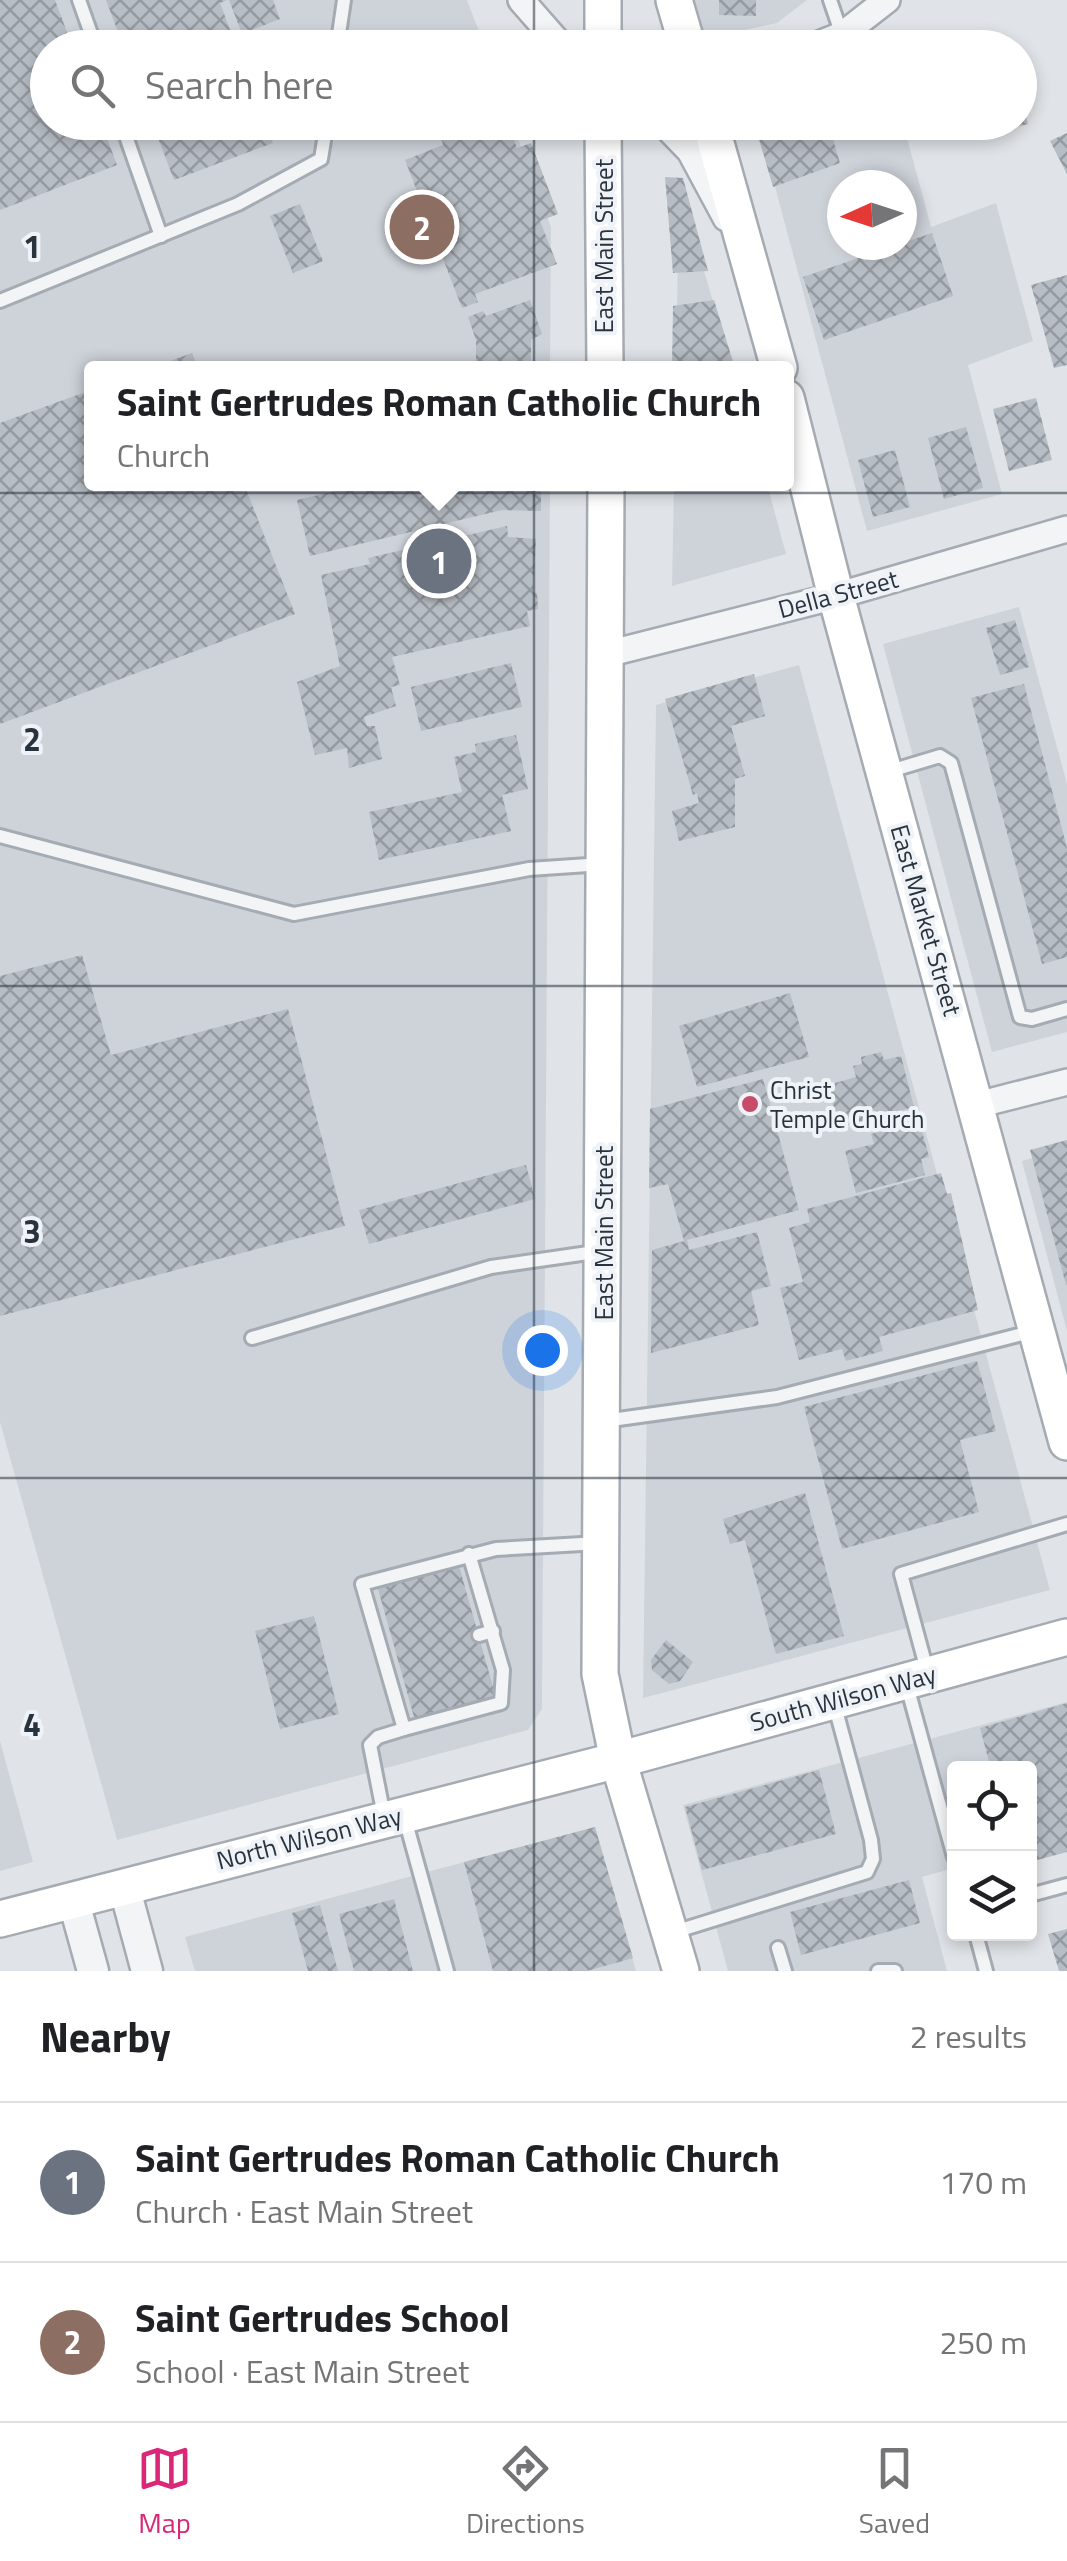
<!DOCTYPE html>
<html lang="en">
<head>
<meta charset="utf-8">
<style>
	body { margin:0; font-family:"Titillium Web",sans-serif; background:#f6f6f6; color:#202124 }
	.controls { position:absolute; right:30px; bottom:30px; display:grid; overflow:hidden; border-radius:10px; box-shadow:0 5px 15px #0003 }
	.controls button { width:90px; height:90px; display:grid; place-items:center; padding:0; border:0; border-bottom:2px solid #e0e0e0; background:#fff; color:#202124; font:50px sans-serif }
	.compass { position:absolute; left:827px; top:170px; width:90px; height:90px; border-radius:50%; background:#fff; box-shadow:0 5px 15px #0003; rotate:267deg }
	.you { position:absolute; left:542px; top:1350px; width:35px; height:35px; margin:-25px; border:8px solid #fff; border-radius:50%; background:#1a73e8; box-shadow:0 0 0 15px #1a73e833 }
	.badge { display:grid; place-items:center; width:65px; height:65px; border-radius:50%; background:#db2777; color:#fff; font-size:32px; font-weight:700 }
	.pin { position:absolute; translate:-50% -50%; border:5px solid #fff; box-shadow:0 2px 10px #0006 }
	.popup { position:absolute; left:84px; top:361px; width:710px; height:130px; box-sizing:border-box; display:grid; place-content:center; border-radius:10px; background:#fff; filter:drop-shadow(0 2px 8px #0005); font-size:32px; white-space:nowrap; color:#757577 }
	.popup b { font-size:38px; color:#202124 }
	.popup::after { content:''; position:absolute; left:50%; top:100%; margin-left:-20px; border:20px solid transparent; border-top-color:#fff }
	.list { margin:0; padding:0; list-style:none }
	h2 { display:flex; justify-content:space-between; align-items:center; height:130px; margin:0; padding:0 40px; font-size:42px }
	h2 small { font-size:32px; font-weight:400; color:#757577 }
	.list li { display:grid; grid-template-columns:65px 1fr auto; gap:30px; align-items:center; box-sizing:border-box; height:160px; padding:0 40px; border-top:2px solid #e0e0e0 }
	.list b { display:block; font-size:38px; white-space:nowrap }
	.list p { margin:0; font-size:32px; white-space:nowrap; color:#757577 }
	.list em { font-size:32px; font-style:normal; color:#757577 }
	.icon { flex:none; width:55px; height:55px; fill:none; stroke:currentColor; stroke-width:2; stroke-linecap:round; stroke-linejoin:round }
	.map { position:relative; flex:none; width:1067px; height:1971px; overflow:hidden }
	.search { position:absolute; background:#fff; box-shadow:0 5px 15px #0003; left:30px; right:30px; top:30px; height:110px; display:flex; align-items:center; gap:25px; box-sizing:border-box; padding:0 35px; border-radius:55px; color:#757577; font-size:38px }
	.sheet { height:450px; background:#fff }
	nav { display:flex; justify-content:space-around; align-items:center; box-sizing:border-box; height:140px; border-top:2px solid #e0e0e0; background:#fff; font-size:28px; color:#757577 }
	nav a { display:grid; justify-items:center; gap:5px }
	nav .on { color:#db2777 }
	.map>svg:first-child { display:block }
	.built { fill:#ced3da; fill-rule:evenodd }
	.building { fill:url(#building-cross-hatch) }
	.lines { fill:none; stroke-linecap:round; stroke-linejoin:round }
	.service-casing { stroke:#a5abb2; stroke-width:18 }
	.minor-casing { stroke:#a5abb2; stroke-width:30 }
	.tertiary-casing { stroke:#a5abb2; stroke-width:35 }
	.secondary-casing { stroke:#a5abb2; stroke-width:40 }
	.service { stroke:#f2f4f6; stroke-width:12 }
	.minor { stroke:#f2f4f6; stroke-width:25 }
	.tertiary { stroke:#f2f4f6; stroke-width:30 }
	.secondary { stroke:#fff; stroke-width:35 }
	.grid { fill:none; stroke:#29333e; stroke-width:2.5; stroke-opacity:0.55 }
	.poi-dot { fill:#c64c69; stroke:#eff2f6; stroke-width:4 }
	.labels { text-anchor:middle; stroke-width:8; stroke-linejoin:round; paint-order:stroke }
	.street-label { font-size:25px; fill:#29333e; stroke:#eff2f6 }
	.poi-label { font-size:25px; fill:#29333e; stroke:#eff2f6; text-anchor:start }
	.grid-label { font-size:32px; text-anchor:middle; font-weight:bold; fill:#29333e; stroke:#eff2f6; stroke-width:8; stroke-linejoin:round; paint-order:stroke }
</style>
</head>
<body>
<div class="map">
<svg width="1067" height="1971" viewBox="0 0 1067 1971">
	<defs>
		<pattern id="building-cross-hatch" width="8" height="8" patternUnits="userSpaceOnUse" patternTransform="scale(2.5)"><rect width="8" height="8" fill="#b7bdc4"/><path d="M0 0l8 8M0 8l8-8" fill="none" stroke="#959aa1"/></pattern>
	</defs>
	<rect width="100%" height="100%" fill="#e0e4e8"/>
	<g class="built">
		<path d="M 0,0 L 467,0 L 485,47 L 48,48 L 48,122 L 512,123 L 551,227 L 550,368 L 91,368 L 91,484 L 550,484 L 542,1709 L 528,1730 L 117,1840 L 0,1422 Z"/>
		<path d="M 692,0 L 807,0 L 777,23 L 698,40 Z"/>
		<path d="M 758,123 L 903,123 L 931,227 L 996,203 L 1033,341 L 968,365 L 1002,494 L 867,531 ZM 842,185 L 902,185 L 902,245 L 842,245 Z"/>
		<path d="M 679,188 L 733,368 L 676,368 Z"/>
		<path d="M 674,484 L 767,484 L 786,554 L 672,586 Z"/>
		<path d="M 1019,607 L 1067,784 L 1067,1032 L 992,1052 L 883,644 Z"/>
		<path d="M 799,665 L 1050,1590 L 643,1698 L 656,705 Z"/>
		<path d="M 1067,1149 L 1067,1331 L 1022,1161 Z"/>
		<path d="M 1067,1702 L 1067,1838 L 1030,1848 L 1030,1769 L 954,1769 L 954,1868 L 922,1877 L 947,1971 L 728,1971 L 683,1805 Z"/>
		<path d="M 0,1741 L 33,1862 L 0,1871 Z"/>
		<path d="M 595,1827 L 636,1971 L 195,1971 L 185,1937 Z"/>
	</g>
	<g class="building">
		<path d="M 0,0 L 55,0 L 73,48 L 48,48 L 48,122 L 101,122 L 117,165 L 0,210 Z"/>
		<path d="M 106,0 L 227,0 L 220,3 L 237,48 L 124,48 Z"/>
		<path d="M 229,0 L 273,0 L 280,19 L 242,34 Z"/>
		<path d="M 719,0 L 756,0 L 756,16 L 719,15 Z"/>
		<path d="M 1021,96 L 1028,124 L 988,135 L 984,122 L 1020,122 Z"/>
		<path d="M 152,122 L 265,122 L 273,143 L 174,180 Z"/>
		<path d="M 480,122 L 507,122 L 517,148 L 531,143 L 558,214 L 540,221 L 557,264 L 475,294 L 478,302 L 462,308 L 405,160 L 443,145 L 441,138 Z"/>
		<path d="M 754,122 L 828,122 L 840,163 L 773,187 Z"/>
		<path d="M 1067,133 L 1067,174 L 1050,141 Z"/>
		<path d="M 665,177 L 683,178 L 708,271 L 673,273 Z"/>
		<path d="M 300,204 L 323,261 L 293,273 L 270,216 Z"/>
		<path d="M 932,233 L 953,296 L 824,340 L 803,277 Z"/>
		<path d="M 1067,275 L 1067,365 L 1054,368 L 1031,285 Z"/>
		<path d="M 530,300 L 542,334 L 531,340 L 531,368 L 476,368 L 476,340 L 468,317 L 483,311 L 486,316 Z"/>
		<path d="M 714,300 L 735,368 L 672,368 L 673,306 Z"/>
		<path d="M 192,353 L 198,368 L 151,368 Z"/>
		<path d="M 91,390 L 91,484 L 244,484 L 295,614 L 0,724 L 0,423 Z"/>
		<path d="M 1036,398 L 1052,460 L 1009,471 L 993,409 Z"/>
		<path d="M 966,427 L 983,488 L 944,499 L 928,438 Z"/>
		<path d="M 895,450 L 910,507 L 873,517 L 858,460 Z"/>
		<path d="M 366,484 L 541,484 L 541,511 L 502,510 L 310,556 L 297,500 Z"/>
		<path d="M 507,526 L 508,537 L 536,539 L 533,592 L 537,593 L 538,609 L 527,611 L 530,626 L 392,657 L 400,685 L 391,687 L 396,706 L 364,717 L 367,726 L 375,726 L 382,759 L 349,768 L 347,748 L 315,755 L 297,682 L 340,666 L 321,575 L 370,564 L 368,558 Z"/>
		<path d="M 1015,620 L 1029,667 L 1000,675 L 986,628 Z"/>
		<path d="M 511,663 L 522,707 L 421,731 L 411,687 Z"/>
		<path d="M 754,674 L 765,716 L 731,726 L 745,776 L 735,779 L 735,827 L 679,841 L 672,811 L 699,803 L 697,793 L 693,795 L 665,699 Z"/>
		<path d="M 1024,684 L 1067,848 L 1067,957 L 1042,964 L 971,698 Z"/>
		<path d="M 516,735 L 528,789 L 502,795 L 511,831 L 379,860 L 369,812 L 462,792 L 454,757 L 476,752 L 475,744 Z"/>
		<path d="M 82,955 L 111,1055 L 288,1009 L 345,1226 L 0,1316 L 0,976 Z"/>
		<path d="M 790,993 L 809,1057 L 697,1087 L 679,1026 Z"/>
		<path d="M 881,1052 L 884,1060 L 901,1056 L 914,1107 L 839,1127 L 828,1085 L 856,1077 L 853,1066 L 862,1064 L 861,1057 Z"/>
		<path d="M 763,1079 L 799,1210 L 687,1240 L 689,1250 L 757,1232 L 771,1286 L 751,1291 L 759,1325 L 651,1353 L 652,1250 L 684,1241 L 668,1184 L 649,1188 L 650,1109 Z"/>
		<path d="M 919,1120 L 929,1157 L 921,1159 L 925,1175 L 856,1193 L 845,1151 L 874,1144 L 871,1134 Z"/>
		<path d="M 1067,1140 L 1067,1284 L 1066,1285 L 1030,1150 Z"/>
		<path d="M 526,1165 L 535,1199 L 369,1244 L 359,1210 Z"/>
		<path d="M 941,1173 L 947,1194 L 951,1193 L 978,1310 L 879,1337 L 883,1351 L 846,1361 L 842,1349 L 799,1360 L 780,1288 L 803,1282 L 789,1228 L 810,1222 L 807,1209 Z"/>
		<path d="M 977,1361 L 996,1431 L 960,1440 L 979,1512 L 842,1549 L 804,1407 Z"/>
		<path d="M 805,1493 L 844,1636 L 776,1654 L 745,1540 L 730,1544 L 723,1519 Z"/>
		<path d="M 459,1566 L 497,1701 L 416,1724 L 378,1589 Z"/>
		<path d="M 314,1616 L 339,1714 L 280,1729 L 255,1631 Z"/>
		<path d="M 666,1640 L 693,1662 L 680,1681 L 669,1684 L 652,1670 L 651,1660 Z"/>
		<path d="M 1067,1703 L 1067,1852 L 1030,1862 L 1030,1769 L 991,1769 L 980,1728 Z"/>
		<path d="M 819,1770 L 836,1834 L 702,1870 L 685,1807 Z"/>
		<path d="M 595,1827 L 633,1958 L 587,1971 L 493,1971 L 464,1862 Z"/>
		<path d="M 909,1880 L 920,1923 L 801,1955 L 790,1912 Z"/>
		<path d="M 394,1899 L 413,1971 L 354,1971 L 339,1914 Z"/>
		<path d="M 320,1905 L 338,1971 L 308,1971 L 292,1913 Z"/>
		<path d="M 1067,1929 L 1067,1971 L 1059,1971 L 1048,1934 Z"/>
	</g>
	<g class="lines">
		<defs>
			<g id="service">
				<path d="M 79,0 L 96,48"/>
				<path d="M 830,0 L 842,35"/>
				<path d="M 337,48 L 344,0"/>
				<path d="M 121,122 L 161,236"/>
				<path d="M 0,301 L 238,204 L 321,159 L 327,122"/>
				<path d="M 887,772 L 940,756 L 951,763 L 1020,1017 L 1032,1019 L 1067,1009"/>
				<path d="M 0,836 L 294,914 L 529,869 L 603,864"/>
				<path d="M 252,1338 L 491,1267 L 602,1251"/>
				<path d="M 604,1421 L 777,1397 L 1034,1331"/>
				<path d="M 479,1635 L 493,1631"/>
				<path d="M 928,1674 L 901,1574 L 1067,1524"/>
				<path d="M 907,1686 L 954,1857"/>
				<path d="M 404,1729 L 501,1703 L 503,1670 L 469,1554"/>
				<path d="M 384,1816 L 370,1745 L 378,1737 L 404,1729 L 362,1584 L 496,1549 L 599,1543"/>
				<path d="M 405,1819 L 447,1971"/>
				<path d="M 1030,1895 L 1067,1885"/>
				<path d="M 671,1933 L 867,1872 L 873,1859 L 871,1840 L 834,1703"/>
				<path d="M 976,1934 L 986,1971"/>
				<path d="M 778,1948 L 785,1971"/>
				<path d="M 878,1971 L 895,1971"/>
			</g>
			<g id="minor">
				<path d="M 521,0 L 563,48"/>
				<path d="M 809,48 L 842,35 L 887,0"/>
				<path d="M 662,122 L 690,151 L 726,218"/>
				<path d="M 607,654 L 836,596 L 1067,529"/>
				<path d="M 977,1105 L 1067,1082"/>
			</g>
			<g id="tertiary">
				<path d="M 124,1886 L 147,1971"/>
				<path d="M 73,1899 L 93,1971"/>
			</g>
			<g id="secondary">
				<path d="M 674,0 L 688,48"/>
				<path d="M 603,48 L 603,0"/>
				<path d="M 603,122 L 605,368"/>
				<path d="M 710,122 L 779,368"/>
				<path d="M 786,398 L 836,596 L 1067,1442"/>
				<path d="M 606,484 L 600,1674 L 618,1760 L 681,1971"/>
				<path d="M 0,1919 L 618,1760 L 1067,1637"/>
			</g>
		</defs>
		<use href="#service" class="service-casing"/>
		<use href="#minor" class="minor-casing"/>
		<use href="#tertiary" class="tertiary-casing"/>
		<use href="#secondary" class="secondary-casing"/>
		<use href="#service" class="service"/>
		<use href="#minor" class="minor"/>
		<use href="#tertiary" class="tertiary"/>
		<use href="#secondary" class="secondary"/>
	</g>
	<path class="grid" d="M 534,0 L 534,48M 534,122 L 534,1971M 0,493 L 1067,493M 0,986 L 1067,986M 0,1478 L 1067,1478"/>
	<circle class="poi-dot" cx="750" cy="1104" r="10"/>
	<g class="labels">
		<g class="street-label">
			<text transform="translate(604 246) rotate(-90)" y="9">East Main Street</text>
			<text transform="translate(838 594) rotate(-15)" y="9">Della Street</text>
			<text transform="translate(926 920) rotate(74)" y="9">East Market Street</text>
			<text transform="translate(604 1233) rotate(-90)" y="9">East Main Street</text>
			<text transform="translate(843 1698) rotate(-15)" y="9">South Wilson Way</text>
			<text transform="translate(309 1838) rotate(-14)" y="9">North Wilson Way</text>
		</g>
		<g class="poi-label">
			<text x="770" y="1099">Christ<tspan x="770" dy="29">Temple Church</tspan></text>
		</g>
	</g>
	<g class="grid-label">
		<text x="32" y="258">1</text>
		<text x="32" y="751">2</text>
		<text x="32" y="1243">3</text>
		<text x="32" y="1736">4</text>
	</g>
</svg>
<div class="controls">
<button><svg class="icon" aria-label="locate" viewBox="0 0 24 24"><circle cx="12" cy="12" r="6"/><path d="M12 2v4M12 18v4M2 12h4M18 12h4"/></svg></button>
<button><svg class="icon" aria-label="layers" viewBox="0 0 24 24"><path d="M12 4l9 5-9 5-9-5zM3 14l9 5 9-5"/></svg></button>
</div>
<svg class="compass" viewBox="-18 -18 36 36"><path d="M0-13l5 13h-10z" fill="#e53935"/><path d="M0 13l5-13h-10z" fill="#757577"/></svg>
<div class="you"></div>
<div class="pin badge" style="left:439px;top:561px;background:#6b7280">1</div>
<div class="popup"><b>Saint Gertrudes Roman Catholic Church</b>Church</div>
<div class="pin badge" style="left:422px;top:227px;background:#8d6e63">2</div>
<div class="search"><svg class="icon" aria-label="search" viewBox="0 0 24 24"><circle cx="10" cy="10" r="6"/><path d="M15 15l6 6"/></svg>Search here</div>
</div>
<section class="sheet">
<h2>Nearby<small>2 results</small></h2>
<ul class="list">
<li><span class="badge" style="background:#6b7280">1</span><div><b>Saint Gertrudes Roman Catholic Church</b><p>Church · East Main Street</p></div><em>170 m</em></li>
<li><span class="badge" style="background:#8d6e63">2</span><div><b>Saint Gertrudes School</b><p>School · East Main Street</p></div><em>250 m</em></li>
</ul>
</section>
<nav>
<a class="on"><svg class="icon" aria-label="map" viewBox="0 0 24 24"><path d="M3 6l6-2 6 2 6-2v14l-6 2-6-2-6 2zM9 4v14M15 6v14"/></svg>Map</a>
<a><svg class="icon" aria-label="directions" viewBox="0 0 24 24"><path d="M12 3l9 9-9 9-9-9zM9 14v-3h6M13 9l2 2-2 2"/></svg>Directions</a>
<a><svg class="icon" aria-label="saved" viewBox="0 0 24 24"><path d="M7 4h10v16l-5-4-5 4z"/></svg>Saved</a>
</nav>
</body>
</html>
